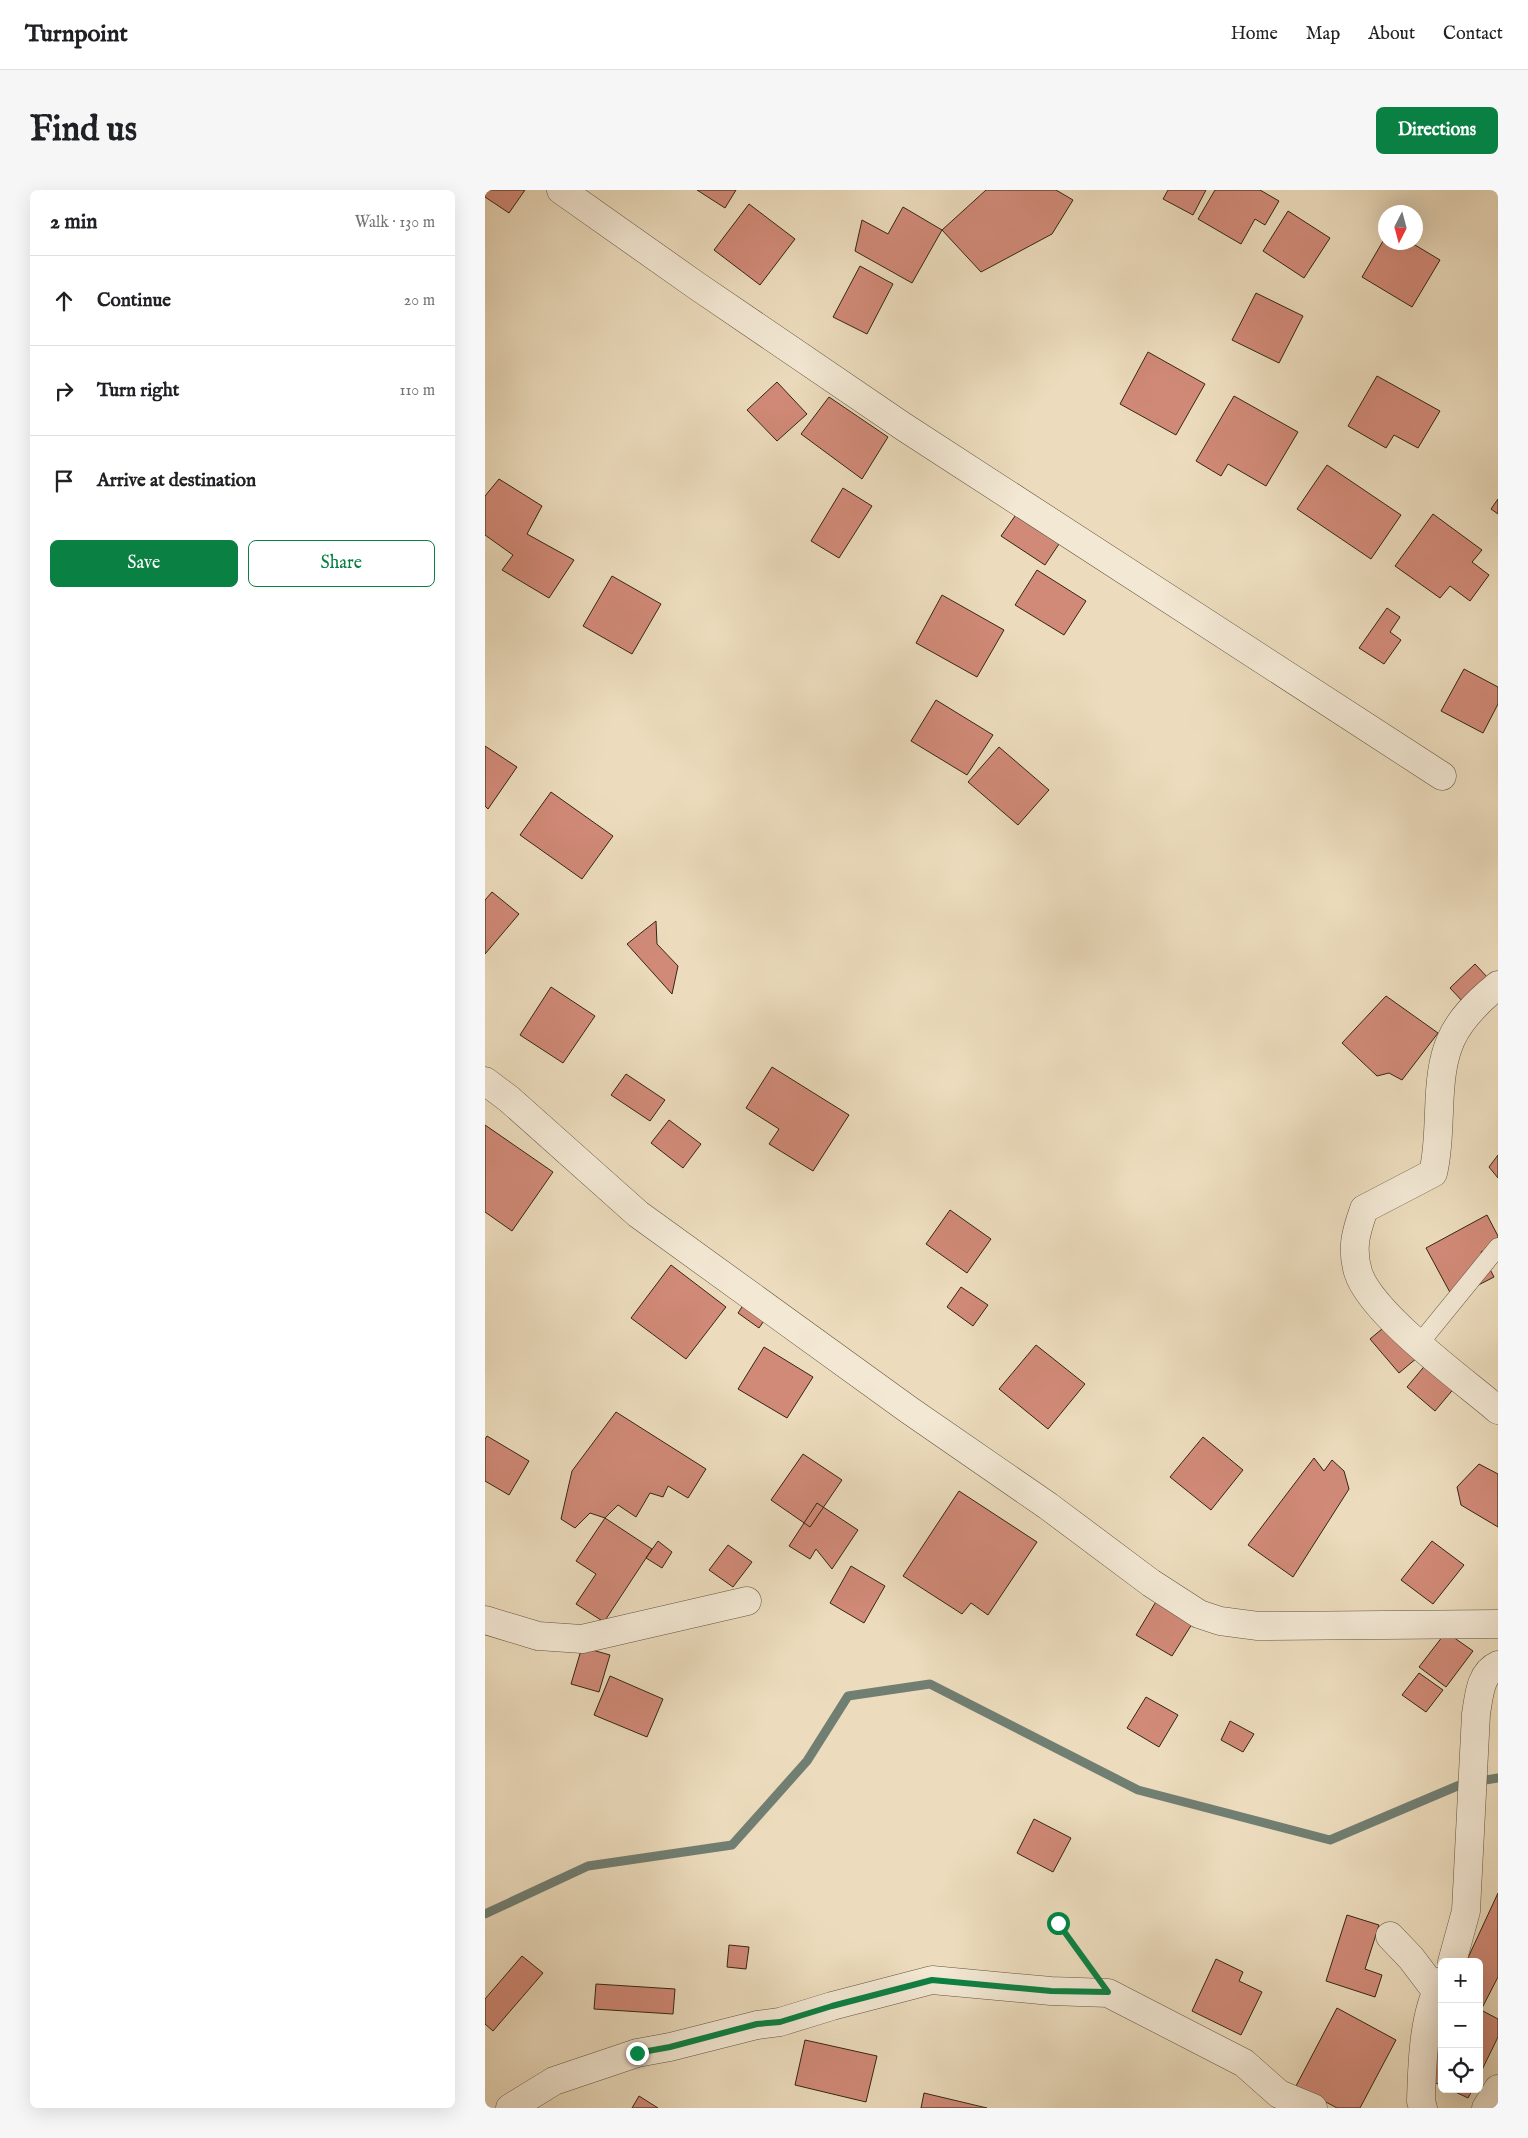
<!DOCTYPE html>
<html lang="en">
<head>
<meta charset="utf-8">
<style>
  :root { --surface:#fff; --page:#f6f6f6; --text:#202124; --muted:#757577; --line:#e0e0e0; --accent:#0b8043 }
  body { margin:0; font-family:"IM FELL English",serif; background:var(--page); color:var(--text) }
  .controls { position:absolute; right:15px; bottom:15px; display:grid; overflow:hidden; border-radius:8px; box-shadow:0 5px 20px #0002 }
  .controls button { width:45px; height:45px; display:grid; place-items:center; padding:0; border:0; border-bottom:1px solid var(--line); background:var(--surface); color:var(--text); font:25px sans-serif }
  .compass { position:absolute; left:893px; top:15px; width:45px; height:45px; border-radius:50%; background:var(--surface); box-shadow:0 5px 20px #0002; rotate:186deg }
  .stop { position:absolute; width:15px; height:15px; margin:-11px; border:4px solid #0b8043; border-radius:50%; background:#fff }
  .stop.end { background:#0b8043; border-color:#fff; box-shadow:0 1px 5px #0008 }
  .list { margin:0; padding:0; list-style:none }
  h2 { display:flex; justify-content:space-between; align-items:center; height:65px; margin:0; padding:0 20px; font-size:21px }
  h2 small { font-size:16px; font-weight:400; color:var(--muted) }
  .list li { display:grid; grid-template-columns:32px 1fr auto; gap:15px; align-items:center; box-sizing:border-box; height:90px; padding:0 20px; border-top:1px solid var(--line) }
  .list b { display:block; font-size:19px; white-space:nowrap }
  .list em { font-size:16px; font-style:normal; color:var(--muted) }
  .actions { display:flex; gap:10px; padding:15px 20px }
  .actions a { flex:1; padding:11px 0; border:1px solid var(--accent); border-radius:8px; text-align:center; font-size:18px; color:var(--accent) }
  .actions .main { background:var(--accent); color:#fff }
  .icon { flex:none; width:28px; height:28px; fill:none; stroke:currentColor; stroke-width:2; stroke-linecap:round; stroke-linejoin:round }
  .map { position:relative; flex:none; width:1013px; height:1918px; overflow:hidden; border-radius:8px }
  header { display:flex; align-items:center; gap:30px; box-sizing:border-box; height:70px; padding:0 25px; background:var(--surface); border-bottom:1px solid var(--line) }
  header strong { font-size:24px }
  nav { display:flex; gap:28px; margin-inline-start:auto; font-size:18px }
  .intro { display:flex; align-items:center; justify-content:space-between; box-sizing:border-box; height:120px; padding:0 30px }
  h1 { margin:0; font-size:35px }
  .button { padding:12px 22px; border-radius:8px; background:var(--accent); color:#fff; font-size:18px; font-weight:700 }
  main { display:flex; gap:30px; padding:0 30px }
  aside { flex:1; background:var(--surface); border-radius:8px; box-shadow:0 5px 20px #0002 }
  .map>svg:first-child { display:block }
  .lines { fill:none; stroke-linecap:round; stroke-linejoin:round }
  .stream { stroke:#717f73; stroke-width:9 }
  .building { fill:#d18a78; stroke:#342613 }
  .lane-casing { stroke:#62543e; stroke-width:19 }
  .street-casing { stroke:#62543e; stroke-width:29 }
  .path { stroke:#342613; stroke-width:3; stroke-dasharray:4 2.5; stroke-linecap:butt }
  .lane { stroke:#f3e8d4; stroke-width:18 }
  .street { stroke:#f3e8d4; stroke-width:28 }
  .route { stroke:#0b8043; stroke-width:6 }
</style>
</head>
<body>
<header>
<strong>Turnpoint</strong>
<nav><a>Home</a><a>Map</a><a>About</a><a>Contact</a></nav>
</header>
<div class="intro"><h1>Find us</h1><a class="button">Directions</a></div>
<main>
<aside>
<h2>2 min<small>Walk · 130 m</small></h2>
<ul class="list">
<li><svg class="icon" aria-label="ahead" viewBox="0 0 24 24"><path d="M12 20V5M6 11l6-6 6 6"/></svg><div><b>Continue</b></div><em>20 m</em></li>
<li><svg class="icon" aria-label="right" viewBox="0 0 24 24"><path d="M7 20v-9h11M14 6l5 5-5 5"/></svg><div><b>Turn right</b></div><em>110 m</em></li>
<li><svg class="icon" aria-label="arrive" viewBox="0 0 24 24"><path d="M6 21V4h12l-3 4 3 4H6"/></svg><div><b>Arrive at destination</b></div></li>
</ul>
<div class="actions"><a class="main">Save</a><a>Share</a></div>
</aside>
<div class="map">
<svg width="1013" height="1918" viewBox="0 0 1013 1918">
  <rect width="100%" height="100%" fill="#ecdcbd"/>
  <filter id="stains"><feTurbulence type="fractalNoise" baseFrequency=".004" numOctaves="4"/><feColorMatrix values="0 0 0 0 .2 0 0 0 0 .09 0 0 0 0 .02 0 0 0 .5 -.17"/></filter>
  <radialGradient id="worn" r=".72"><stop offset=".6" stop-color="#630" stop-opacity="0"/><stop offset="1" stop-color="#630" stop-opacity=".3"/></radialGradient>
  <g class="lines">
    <!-- stream -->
    <path class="stream" d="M0,1724L103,1676L247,1655L322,1571L363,1506L445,1494L653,1600L845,1650L977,1594L1013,1588"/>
  </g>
  <!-- building -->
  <path class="building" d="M0,0H40L24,23L0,7Z
    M212,0H251L240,18Z
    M501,0H571L588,10L567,44L496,82L457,40Z
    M683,0H721L708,25L678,9Z
    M730,0H775L794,11L780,35L770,29L756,54L713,29Z
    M264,14L310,49L275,95L229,60Z
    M418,17L457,40L427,93L370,61L377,30L403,44Z
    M803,21L845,48L819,88L778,61Z
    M901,46V52H925L955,70L927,117L877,87Z
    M375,76L408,94L382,144L348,127Z
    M771,103L818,126L794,173L747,150Z
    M663,162L720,194L691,245L635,214Z
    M892,186L955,221L933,258L909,245L901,258L863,236Z
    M292,192L322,224L292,251L262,220Z
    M749,206L813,242L781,296L743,274L736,286L711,271Z
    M344,207L403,247L377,289L316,244Z
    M842,275L916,325L886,369L812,319Z
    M14,289L57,316L42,344L89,370L64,408L17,380L28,365L0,345V306Z
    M358,298L387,316L354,368L326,351Z
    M1013,309V324L1006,319Z
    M535,319L578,348L560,375L516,346Z
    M948,324L997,360L987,372L1004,385L985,411L965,396L955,408L910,376Z
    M552,380L601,411L579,445L530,415Z
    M127,386L176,414L147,464L98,436Z
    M457,405L519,440L492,487L431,453Z
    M902,418L915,427L905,442L916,450L899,474L874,458Z
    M979,479L1013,497V514L998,543L956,521Z
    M451,510L508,545L482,585L426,551Z
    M0,556L32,577L3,619L0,616Z
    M514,557L564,600L533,635L483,592Z
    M66,602L128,646L97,689L35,645Z
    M7,702L34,724L0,764V710Z
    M171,731L172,754L193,776L187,804L142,754Z
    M990,774L1004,789L979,813L965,798Z
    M66,797L110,826L78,873L35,845Z
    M901,806L953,843L917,890L904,883L892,886L857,853Z
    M287,877L364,925L328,981L284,954L294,939L261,918Z
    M141,884L180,910L165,931L126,905Z
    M184,930L216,954L198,978L166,953Z
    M0,935L68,982L27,1041L0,1022Z
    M1013,965V988L1004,977Z
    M465,1020L506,1049L482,1083L441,1054Z
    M1002,1025L1013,1046V1053L996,1062L1009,1087L968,1108L941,1058Z
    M186,1075L241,1117L201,1169L146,1128Z
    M272,1094L294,1109L274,1138L253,1123Z
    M476,1097L503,1115L488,1136L462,1117Z
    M916,1123L945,1157L914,1183L885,1149Z
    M551,1155L600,1194L563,1239L514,1199Z
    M279,1157L328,1187L302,1228L253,1199Z
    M948,1166L976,1190L950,1221L922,1197Z
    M131,1222L221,1279L203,1308L183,1296L178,1307L165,1303L151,1327L133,1315L120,1328L105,1323L90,1338L76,1329L87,1281Z
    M2,1246L44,1271L24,1305L0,1291V1249Z
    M718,1247L758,1280L726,1320L685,1287Z
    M318,1264L357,1290L325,1337L286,1310Z
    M829,1268L839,1281L847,1270L859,1281L864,1299L808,1387L763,1355Z
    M994,1274L1013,1284V1337L976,1315L972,1297Z
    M474,1301L552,1352L503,1425L486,1413L477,1424L418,1386Z
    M332,1313L373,1340L347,1379L331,1359L325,1369L304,1356Z
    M120,1328L167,1359L119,1432L91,1414L111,1384L91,1371Z
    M173,1351L187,1362L177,1378L161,1368Z
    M947,1351L979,1375L948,1414L916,1390Z
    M243,1355L267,1372L248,1397L224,1380Z
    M366,1376L400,1396L379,1433L345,1413Z
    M675,1405L712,1426L687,1466L651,1445Z
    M961,1442L988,1461L961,1497L934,1477Z
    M97,1457L125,1465L114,1502L86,1494Z
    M934,1483L958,1500L941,1522L917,1505Z
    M125,1486L178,1509L162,1547L109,1525Z
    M661,1507L693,1525L674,1557L642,1538Z
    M745,1531L769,1544L758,1562L736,1550Z
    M549,1629L586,1648L568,1682L532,1663Z
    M1013,1703V1787L996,1820L1013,1829V1847L994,1886V1772H981Z
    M862,1725L894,1735L880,1779L897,1785L890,1807L841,1791Z
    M244,1755L264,1757L261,1779L242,1777Z
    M37,1766L58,1783L8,1841L0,1834V1809Z
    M731,1769L758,1782L754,1791L777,1802L756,1845L707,1821Z
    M111,1794L190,1799L188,1824L109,1819Z
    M852,1818L911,1850L875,1918H852L811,1896Z
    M957,1822V1896L928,1882Z
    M320,1850L392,1866L381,1912L310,1895Z
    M964,1899H988L983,1908Z
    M439,1903L502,1918H436Z
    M154,1906L173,1918H147Z"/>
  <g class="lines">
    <!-- lane casing -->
    <g class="lane-casing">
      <path id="lane" d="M934,1154L1013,1057"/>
    </g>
    <!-- street casing -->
    <g class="street-casing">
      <path id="street" d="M76,0L212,96L419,237L957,586
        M1013,795C964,835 956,859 954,922C953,942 953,963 948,983L879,1019C871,1042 866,1058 873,1082C886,1124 978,1190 1013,1220
        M0,891L24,909L153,1024L424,1220L563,1316L666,1393L714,1424L735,1431L773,1436L1013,1434
        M0,1430L53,1446L97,1449L262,1411
        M905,1746L926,1768L951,1801
        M967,1772L981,1721L991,1524C994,1506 995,1483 1013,1475
        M25,1918L69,1891L152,1863L185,1857L272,1835L295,1832L347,1816L447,1790L566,1801L623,1803L759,1873L794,1904L828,1918
        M938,1918L936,1911C937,1875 938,1822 957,1791
        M1001,1918L1013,1899"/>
    </g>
    <!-- path -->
    <path class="path" d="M573,1733L602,1774"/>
    <!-- lane -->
    <use href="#lane" class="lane"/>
    <!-- street -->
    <use href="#street" class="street"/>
  </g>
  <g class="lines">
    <!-- route -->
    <path class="route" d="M152,1863L185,1857L272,1834L295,1832L347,1816L447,1790L566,1801L623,1802L573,1733"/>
  </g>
  <rect width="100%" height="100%" filter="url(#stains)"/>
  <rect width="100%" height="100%" fill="url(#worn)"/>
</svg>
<div class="controls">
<button>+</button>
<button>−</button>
<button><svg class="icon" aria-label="locate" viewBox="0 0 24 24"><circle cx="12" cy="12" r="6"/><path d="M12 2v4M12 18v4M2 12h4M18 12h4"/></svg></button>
</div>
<svg class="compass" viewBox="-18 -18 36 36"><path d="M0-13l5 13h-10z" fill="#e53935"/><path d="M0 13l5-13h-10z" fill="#757577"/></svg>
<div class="stop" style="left:573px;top:1733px"></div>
<div class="stop end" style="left:152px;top:1863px"></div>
</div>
</main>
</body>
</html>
